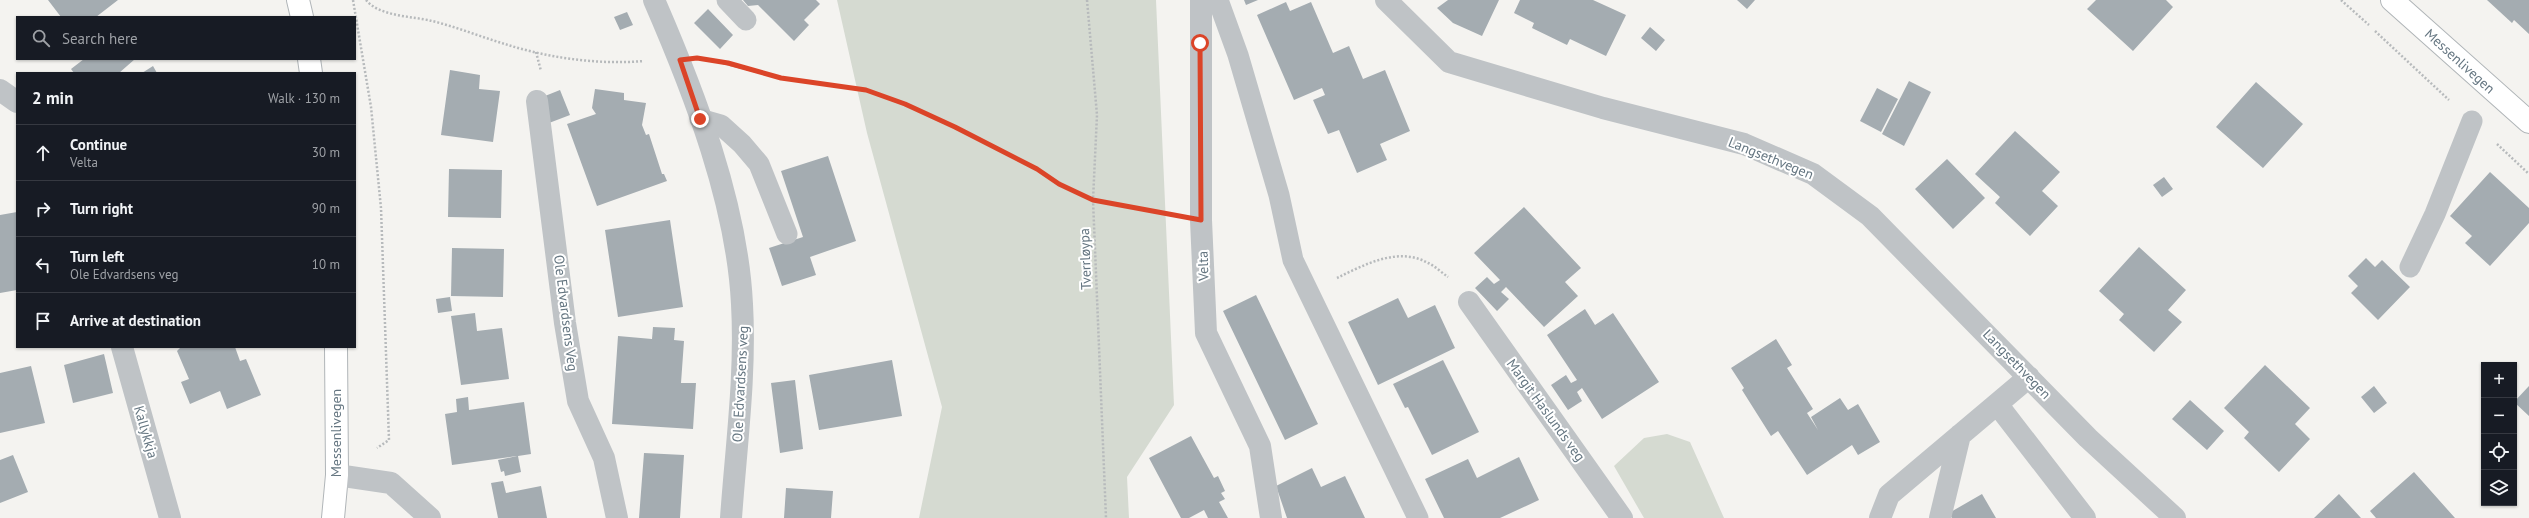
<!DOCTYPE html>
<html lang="en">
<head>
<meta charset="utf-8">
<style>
  :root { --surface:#171b24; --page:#20242c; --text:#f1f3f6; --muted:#9ea1a6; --line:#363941 }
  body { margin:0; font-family:"PT Sans",sans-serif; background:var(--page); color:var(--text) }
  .controls { position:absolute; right:12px; bottom:12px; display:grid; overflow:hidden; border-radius:0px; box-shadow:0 1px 3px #0004 }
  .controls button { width:36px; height:36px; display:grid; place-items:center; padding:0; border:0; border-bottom:1px solid var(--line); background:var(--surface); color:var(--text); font:20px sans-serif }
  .stop { position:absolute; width:12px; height:12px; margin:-9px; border:3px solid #db4428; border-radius:50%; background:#fff }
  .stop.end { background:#db4428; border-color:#fff; box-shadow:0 1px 4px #0008 }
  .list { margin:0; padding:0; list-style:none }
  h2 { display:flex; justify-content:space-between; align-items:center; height:52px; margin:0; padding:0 16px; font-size:17px }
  h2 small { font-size:13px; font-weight:400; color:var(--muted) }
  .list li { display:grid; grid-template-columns:26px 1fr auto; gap:12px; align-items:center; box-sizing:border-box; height:56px; padding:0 16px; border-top:1px solid var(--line) }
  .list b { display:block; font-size:15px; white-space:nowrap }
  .list p { margin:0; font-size:13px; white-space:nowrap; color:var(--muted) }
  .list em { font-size:13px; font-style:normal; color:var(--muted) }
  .icon { flex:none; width:22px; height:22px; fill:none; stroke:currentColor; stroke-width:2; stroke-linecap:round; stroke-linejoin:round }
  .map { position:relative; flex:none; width:2529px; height:518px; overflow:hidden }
  .search { position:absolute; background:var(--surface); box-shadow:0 1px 3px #0004; left:16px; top:16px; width:340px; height:44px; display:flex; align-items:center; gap:10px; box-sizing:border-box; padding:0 14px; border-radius:0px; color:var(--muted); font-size:15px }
  .panel { position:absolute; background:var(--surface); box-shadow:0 1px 3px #0004; left:16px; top:72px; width:340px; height:276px; border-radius:0px }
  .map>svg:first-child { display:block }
  .green { fill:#d5dad1 }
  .building { fill:#a4acb1 }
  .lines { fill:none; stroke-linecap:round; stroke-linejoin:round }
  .primary-casing { stroke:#b0b5b8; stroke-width:24 }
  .path { stroke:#b7babc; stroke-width:2.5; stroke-dasharray:2 2; stroke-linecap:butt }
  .service { stroke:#bfc3c6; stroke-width:21 }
  .minor { stroke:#bfc3c6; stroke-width:22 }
  .primary { stroke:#fff; stroke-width:22 }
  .route { stroke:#db4428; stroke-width:5 }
  .labels { text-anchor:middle; stroke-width:4; stroke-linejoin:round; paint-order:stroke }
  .street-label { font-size:14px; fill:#647580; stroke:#fff }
</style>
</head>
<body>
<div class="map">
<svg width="2529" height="518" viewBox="0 0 2529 518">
  <rect width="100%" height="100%" fill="#f4f3f0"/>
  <!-- green -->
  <path class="green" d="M837,0H1156L1174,405L1127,477L1129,518H919L942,407L867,133Z
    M1667,434L1690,442L1724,518H1644L1614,466L1644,438Z"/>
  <!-- building -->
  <path class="building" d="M48,0H118L96,17H61Z
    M743,0H816L820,4L804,20L809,25L794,41L758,5L748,6Z
    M1244,0H1258L1246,5Z
    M1448,0H1499L1482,36L1453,23L1437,8Z
    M1520,0H1593L1626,15L1606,56L1570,39L1567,45L1532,28L1534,23L1514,13Z
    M1737,0H1755L1747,9Z
    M2096,0H2166L2173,7L2133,51L2087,9Z
    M2487,0H2529V34L2514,20L2512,23Z
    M1286,2L1290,11L1311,2L1333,53L1349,46L1363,79L1385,70L1410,131L1380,144L1387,160L1357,173L1339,130L1328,134L1313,100L1325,95L1322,88L1294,100L1257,15Z
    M708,9L733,35L720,49L694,23Z
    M627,12L633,25L620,30L614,17Z
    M1650,27L1665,40L1656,51L1641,38Z
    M84,59H135L119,73H74L71,69Z
    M153,66L157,73H142Z
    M450,70L480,75L479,89L500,91L493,142L441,135Z
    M1909,81L1931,92L1904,146L1882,134Z
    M2256,82L2303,124L2263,168L2216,127Z
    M1877,88L1898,99L1881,132L1860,121Z
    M595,89L624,93V100L646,103L642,125L646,135L649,134L662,174H664L667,181L597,206L567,124L596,114L592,108Z
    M560,90L570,115L549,123L540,98Z
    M2015,131L2060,172L2042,191L2058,206L2030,236L1995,203L2000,197L1975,174Z
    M828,156L856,241L810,257L816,275L782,286L769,248L803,237L781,171Z
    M1947,159L1985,198L1953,229L1915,189Z
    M449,169L502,170L501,218L448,217Z
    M2490,172L2529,208V223L2490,266L2465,243L2472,236L2450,216Z
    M2164,177L2173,189L2162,197L2153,185Z
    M1524,207L1581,268L1565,282L1578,296L1544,327L1506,287L1501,292L1509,299L1497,311L1475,288L1487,277L1494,284L1500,280L1474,253Z
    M17,212V290L0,293V215Z
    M670,220L683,307L618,317L605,230Z
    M2139,247L2186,290L2168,310L2182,322L2154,352L2119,320L2124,314L2099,291Z
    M452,248L504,249L503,297L451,296Z
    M2366,258L2375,267L2382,260L2410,287L2378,320L2351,293L2358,286L2348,276Z
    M1256,295L1318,424L1285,440L1223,311Z
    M450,297L452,311L438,313L436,299Z
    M1398,298L1408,318L1435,305L1455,348L1378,385L1348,322Z
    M1585,309L1595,325L1613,313L1659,382L1602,419L1582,388L1577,392L1582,401L1568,410L1551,385L1566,375L1571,383L1577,380L1547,335Z
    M475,313L477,331L502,328L509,379L461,385L451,316Z
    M653,327L675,328L674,340L684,341L681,383H696L693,429L612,424L618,336L652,339Z
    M1776,339L1792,365L1787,368L1813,409L1807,413L1818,430L1811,417L1840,398L1848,410L1858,404L1880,442L1858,455L1852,445L1807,475L1778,431L1771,436L1742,390L1744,388L1731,368Z
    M181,347H235L240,361L246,359L261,395L227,409L220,391L190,404L181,382L189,379L177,351Z
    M104,354L113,393L73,403L64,365Z
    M892,360L902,416L819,430L809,375Z
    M1443,360L1479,432L1432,455L1408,407L1405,408L1393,384Z
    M2265,365L2310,408L2295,424L2310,439L2279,472L2244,438L2249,432L2224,408Z
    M31,366L45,423L0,433V373Z
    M795,380L803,449L780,453L771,383Z
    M2374,386L2387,403L2374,413L2361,397Z
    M2529,386V416L2514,402Z
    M468,397L469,410L524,402L531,454L518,456L521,472L505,476L504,471L501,472L498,460L517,456L452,465L445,414L457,412L456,399Z
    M2190,400L2224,431L2207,450L2172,419Z
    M1191,436L1214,478L1218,476L1225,491L1221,493L1225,499L1219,502L1228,518H1208L1204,510L1189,518H1181L1149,458Z
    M644,453L684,455L680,518H639Z
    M13,455L28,492L0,503V460Z
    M1519,457L1539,500L1500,518H1444L1425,479L1468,459L1477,478Z
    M1312,468L1321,487L1345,476L1365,518H1287L1276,486Z
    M2414,472L2455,518H2376L2370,511Z
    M503,481L506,493L541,486L547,518H498L491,483Z
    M786,488L833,491L831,518H784Z
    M1982,494L1996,518H1952L1949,513Z
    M2339,494L2361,518H2314Z"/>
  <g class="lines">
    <!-- primary casing -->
    <g class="primary-casing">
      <path id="primary" d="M298,0L302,17
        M2392,0L2529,122
        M309,59L311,73
        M333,518L337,475L336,347"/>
    </g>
    <!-- path -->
    <path class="path" d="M353,0L371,107L381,208L389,440L377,448
      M366,0C380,17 413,16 432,21C457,27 481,37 505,44C548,58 599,65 644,61
      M1087,0L1097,115L1093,200L1106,518
      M2341,0L2369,25
      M2375,31L2449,100
      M536,52L541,71
      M715,61L781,78L866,90L905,104L955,127L1037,169L1059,184L1093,200L1169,214
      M2497,144L2529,174
      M1337,278C1364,265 1398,246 1428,263C1435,266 1442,273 1448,277"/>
    <!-- service -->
    <path class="service" d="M727,0L746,20
      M1218,0L1238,55L1279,195L1293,260L1418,518
      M700,119L721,125L742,144L759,164L787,234
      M2410,267L2435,214L2472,121"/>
    <!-- minor -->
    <path class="minor" d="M654,0C694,92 737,203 742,304C746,375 736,447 731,518
      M1201,0V220L1206,333L1260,446L1271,518
      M1386,0L1449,62L1603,108L1744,144L1813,174L1870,216L2088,438L2175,518
      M0,90L17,102
      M537,101L565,323L578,401L604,458L617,518
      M1469,302L1622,518
      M122,347L170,518
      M1997,404L2085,518
      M337,475L391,483L430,518
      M1880,518L1889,495L2029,377
      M1940,518L1960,435"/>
    <!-- primary -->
    <use href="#primary" class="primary"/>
  </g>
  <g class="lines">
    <!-- route -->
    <path class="route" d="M700,119L680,60L697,58L728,63L781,78L866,90L905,104L955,127L1037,169L1059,184L1093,200L1201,220L1200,43"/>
  </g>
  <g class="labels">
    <!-- street labels -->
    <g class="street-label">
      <text transform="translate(2460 61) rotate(42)" y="5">Messenlivegen</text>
      <text transform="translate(1771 158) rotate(22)" y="5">Langsethvegen</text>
      <text transform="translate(1085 259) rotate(-92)" y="5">Tverrløypa</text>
      <text transform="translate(1203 266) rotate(-92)" y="5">Velta</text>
      <text transform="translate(566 313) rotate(83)" y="5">Ole Edvardsens Veg</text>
      <text transform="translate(2017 364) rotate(46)" y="5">Langsethvegen</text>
      <text transform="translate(740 384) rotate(-87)" y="5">Ole Edvardsens veg</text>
      <text transform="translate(1546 410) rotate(54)" y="5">Margit Haslunds veg</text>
      <text transform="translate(146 432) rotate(74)" y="5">Kallykkja</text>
      <text transform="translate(336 433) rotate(-90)" y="5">Messenlivegen</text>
    </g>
  </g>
</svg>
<div class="controls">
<button>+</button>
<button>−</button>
<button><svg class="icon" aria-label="locate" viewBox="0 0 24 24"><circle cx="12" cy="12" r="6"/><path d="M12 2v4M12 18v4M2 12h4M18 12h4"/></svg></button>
<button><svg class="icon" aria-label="layers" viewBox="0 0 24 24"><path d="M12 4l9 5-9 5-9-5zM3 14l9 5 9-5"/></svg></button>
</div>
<div class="stop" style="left:1200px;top:43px"></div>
<div class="stop end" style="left:700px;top:119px"></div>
<div class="search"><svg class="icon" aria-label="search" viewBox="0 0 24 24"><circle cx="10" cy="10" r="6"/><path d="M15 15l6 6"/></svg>Search here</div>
<section class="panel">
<h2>2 min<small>Walk · 130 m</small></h2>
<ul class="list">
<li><svg class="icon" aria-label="ahead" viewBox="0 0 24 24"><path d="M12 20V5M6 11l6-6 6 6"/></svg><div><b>Continue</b><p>Velta</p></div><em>30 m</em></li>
<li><svg class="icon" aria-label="right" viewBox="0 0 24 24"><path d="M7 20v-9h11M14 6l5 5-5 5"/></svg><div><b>Turn right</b></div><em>90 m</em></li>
<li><svg class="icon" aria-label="left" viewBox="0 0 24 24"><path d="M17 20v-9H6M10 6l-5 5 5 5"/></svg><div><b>Turn left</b><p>Ole Edvardsens veg</p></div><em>10 m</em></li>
<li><svg class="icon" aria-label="arrive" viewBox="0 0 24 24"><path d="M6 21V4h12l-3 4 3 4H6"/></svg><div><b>Arrive at destination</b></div></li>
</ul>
</section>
</div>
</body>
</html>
